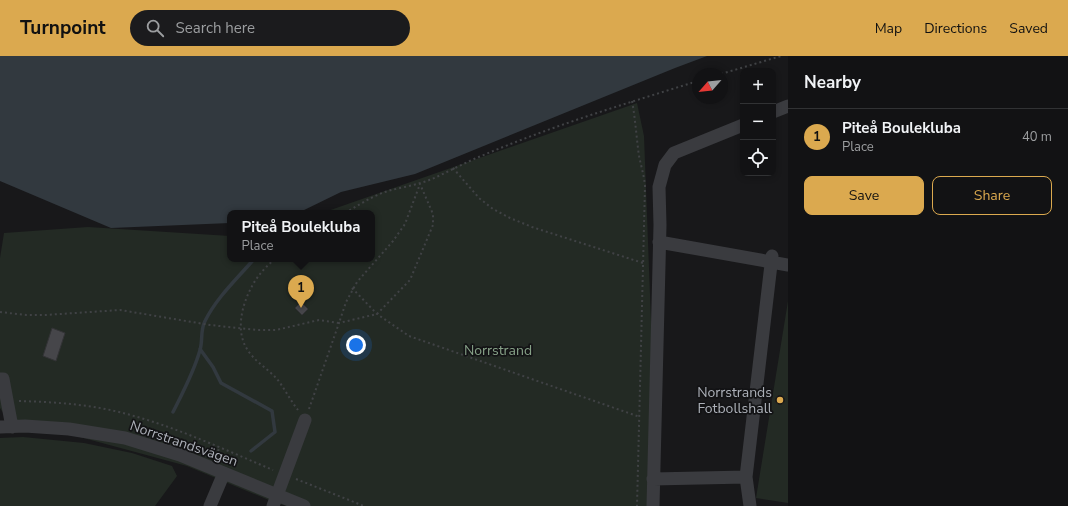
<!DOCTYPE html>
<html lang="en">
<head>
<meta charset="utf-8">
<style>
  :root { --surface:#121214; --page:#1b1b1d; --text:#f1f3f6; --muted:#9c9ea0; --line:#313234; --accent:#dba94f }
  body { margin:0; font-family:"Nunito Sans",sans-serif; background:var(--page); color:var(--text) }
  .controls { position:absolute; right:12px; top:12px; display:grid; overflow:hidden; border-radius:8px; box-shadow:0 2px 6px #0003 }
  .controls button { width:36px; height:36px; display:grid; place-items:center; padding:0; border:0; border-bottom:1px solid var(--line); background:var(--surface); color:var(--text); font:20px sans-serif }
  .compass { position:absolute; left:692px; top:12px; width:36px; height:36px; border-radius:50%; background:var(--surface); box-shadow:0 2px 6px #0003; rotate:242deg }
  .you { position:absolute; left:356px; top:289px; width:14px; height:14px; margin:-10px; border:3px solid #fff; border-radius:50%; background:#1a73e8; box-shadow:0 0 0 6px #1a73e833 }
  .badge { display:grid; place-items:center; width:26px; height:26px; border-radius:50%; background:var(--accent); color:#111; font-size:13px; font-weight:700 }
  .pin { position:absolute; translate:-50% -33px; filter:drop-shadow(0 1px 2px #0008) }
  .pin::after { content:''; position:absolute; top:21px; width:14px; height:12px; background:inherit; clip-path:polygon(0 0,100% 0,50% 100%) }
  .popup { position:absolute; left:227px; top:154px; width:148px; height:52px; box-sizing:border-box; display:grid; place-content:center; border-radius:8px; background:var(--surface); filter:drop-shadow(0 1px 3px #0005); font-size:13px; white-space:nowrap; color:var(--muted) }
  .popup b { font-size:15px; color:var(--text) }
  .popup::after { content:''; position:absolute; left:50%; top:100%; margin-left:-8px; border:8px solid transparent; border-top-color:var(--surface) }
  .list { margin:0; padding:0; list-style:none }
  h2 { display:flex; justify-content:space-between; align-items:center; height:52px; margin:0; padding:0 16px; font-size:17px }
  h2 small { font-size:13px; font-weight:400; color:var(--muted) }
  .list li { display:grid; grid-template-columns:26px 1fr auto; gap:12px; align-items:center; box-sizing:border-box; height:56px; padding:0 16px; border-top:1px solid var(--line) }
  .list b { display:block; font-size:15px; white-space:nowrap }
  .list p { margin:0; font-size:13px; white-space:nowrap; color:var(--muted) }
  .list em { font-size:13px; font-style:normal; color:var(--muted) }
  .actions { display:flex; gap:8px; padding:12px 16px }
  .actions a { flex:1; padding:9px 0; border:1px solid var(--accent); border-radius:8px; text-align:center; font-size:14px; color:var(--accent) }
  .actions .main { background:var(--accent); color:#111 }
  .icon { flex:none; width:22px; height:22px; fill:none; stroke:currentColor; stroke-width:2; stroke-linecap:round; stroke-linejoin:round }
  .map { position:relative; flex:none; width:788px; height:450px; overflow:hidden }
  header { display:flex; align-items:center; gap:24px; box-sizing:border-box; height:56px; padding:0 20px; background:var(--accent); color:#111 }
  header strong { font-size:19px }
  nav { display:flex; gap:22px; margin-inline-start:auto; font-size:14px }
  .search { width:280px; height:36px; background:var(--page); display:flex; align-items:center; gap:10px; box-sizing:border-box; padding:0 14px; border-radius:22px; color:var(--muted); font-size:15px }
  main { display:flex }
  aside { flex:1; background:var(--surface) }
  .map>svg:first-child { display:block }
  .green { fill:#232a24 }
  .water { fill:#32393f }
  .lines { fill:none; stroke-linecap:round; stroke-linejoin:round }
  .stream { stroke:#32393f; stroke-width:3.5 }
  .building { fill:#46464a; stroke:#333336 }
  .path { stroke:#404245; stroke-width:2; stroke-dasharray:2 3; stroke-linecap:butt }
  .minor { stroke:#3a3b3f; stroke-width:13 }
  .poi-dot { fill:#dba94f; stroke:#131315; stroke-width:1.5 }
  .labels { text-anchor:middle; stroke-width:3.5; stroke-linejoin:round; paint-order:stroke }
  .park-label { font-size:14px; fill:#86a187; stroke:#131315 }
  .poi-label { font-size:14px; fill:#acb0b8; stroke:#131315; text-anchor:end }
  .street-label { font-size:14px; fill:#acb0b8; stroke:#131315 }
</style>
</head>
<body>
<header>
<strong>Turnpoint</strong>
<div class="search"><svg class="icon" aria-label="search" viewBox="0 0 24 24"><circle cx="10" cy="10" r="6"/><path d="M15 15l6 6"/></svg>Search here</div>
<nav><a>Map</a><a>Directions</a><a>Saved</a></nav>
</header>
<main>
<div class="map">
<svg width="788" height="450" viewBox="0 0 788 450">
  <rect width="100%" height="100%" fill="#18181a"/>
  <!-- green -->
  <path class="green" d="M637,47L644,80L658,450H287L276,447L187,410L6,361L0,352V202L4,177L88,171L230,180V203H372V157H322Z
    M788,245V447L756,442Z
    M23,381L84,387L132,397L172,410L177,420L155,450H0V382Z"/>
  <!-- water -->
  <path class="water" d="M0,0H707L675,12L415,118L341,136L298,157H230V167L111,172L0,125Z"/>
  <g class="lines">
    <!-- stream -->
    <path class="stream" d="M200,293L213,311L221,327L272,355L275,376L251,395
      M173,356C183,336 194,316 200,294C203,284 200,275 205,265C217,241 237,223 254,203"/>
  </g>
  <!-- building -->
  <path class="building" d="M301,246L308,253L302,259L295,252Z
    M52,272L65,277L56,305L43,300Z"/>
  <g class="lines">
    <!-- path -->
    <path class="path" d="M721,18L781,0
      M632,45C635,61 636,76 638,92C639,105 644,117 645,130L637,450
      M453,112L479,142L493,153L510,162L532,171L643,207
      M345,157C359,149 372,140 388,135C402,131 418,129 432,123C450,115 468,105 486,98C555,69 627,47 698,25
      M275,203C269,208 264,213 260,218C245,237 233,271 247,293C254,305 268,313 277,323C285,333 290,344 298,354
      M352,232L377,258L409,280L640,361
      M0,256L26,259H45L120,254L210,269L257,274H276L319,264L339,267L346,246L357,226L393,185L405,168L420,128
      M19,345C53,346 86,348 119,356C172,369 223,393 273,414
      M309,353L339,267L377,258L410,224L433,169V158L420,128
      M217,400L219,392
      M296,423L364,450"/>
    <!-- minor -->
    <path class="minor" d="M773,56L788,50
      M659,186L788,209
      M0,323H3L12,371
      M0,371L25,370L69,373L125,382L180,399L304,450
      M653,423L746,421
      M210,450L224,417
      M273,450L305,364
      M653,450L660,169L659,131L665,109L674,97L743,69
      M750,450L746,421L772,200"/>
  </g>
  <!-- markers -->
  <circle class="poi-dot" cx="780" cy="344" r="4"/>
  <g class="labels">
    <!-- park labels -->
    <g class="park-label">
      <text x="498" y="299">Norrstrand</text>
    </g>
    <!-- poi labels -->
    <g class="poi-label">
      <text x="772" y="341">Norrstrands<tspan x="772" dy="16">Fotbollshall</tspan></text>
    </g>
    <!-- street labels -->
    <g class="street-label">
      <text transform="translate(184 387) rotate(19)" y="5">Norrstrandsvägen</text>
    </g>
  </g>
</svg>
<div class="controls">
<button>+</button>
<button>−</button>
<button><svg class="icon" aria-label="locate" viewBox="0 0 24 24"><circle cx="12" cy="12" r="6"/><path d="M12 2v4M12 18v4M2 12h4M18 12h4"/></svg></button>
</div>
<svg class="compass" viewBox="-18 -18 36 36"><path d="M0-13l5 13h-10z" fill="#e53935"/><path d="M0 13l5-13h-10z" fill="#9c9ea0"/></svg>
<div class="you"></div>
<div class="pin badge" style="left:301px;top:252px">1</div>
<div class="popup"><b>Piteå Boulekluba</b>Place</div>
</div>
<aside>
<h2>Nearby<small></small></h2>
<ul class="list">
<li><span class="badge">1</span><div><b>Piteå Boulekluba</b><p>Place</p></div><em>40 m</em></li>
</ul>
<div class="actions"><a class="main">Save</a><a>Share</a></div>
</aside>
</main>
</body>
</html>
